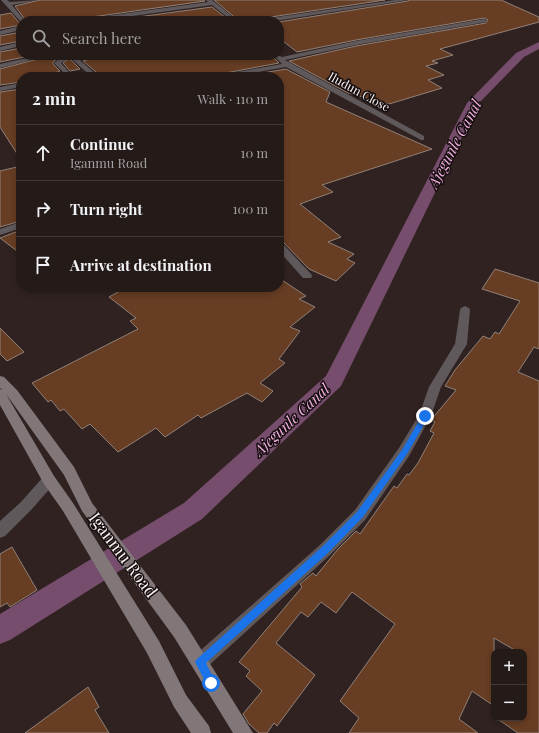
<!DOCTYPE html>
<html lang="en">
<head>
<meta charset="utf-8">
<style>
  :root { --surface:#241a18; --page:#302725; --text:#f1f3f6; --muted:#a3a1a2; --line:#413837 }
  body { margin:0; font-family:"Playfair Display",serif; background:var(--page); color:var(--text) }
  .controls { position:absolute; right:12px; bottom:12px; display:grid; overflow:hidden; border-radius:8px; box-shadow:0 2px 6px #0003 }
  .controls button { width:36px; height:36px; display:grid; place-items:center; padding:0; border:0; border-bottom:1px solid var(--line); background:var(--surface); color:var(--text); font:20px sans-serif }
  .stop { position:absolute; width:12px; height:12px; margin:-9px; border:3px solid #1a73e8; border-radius:50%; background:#fff }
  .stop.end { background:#1a73e8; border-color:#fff; box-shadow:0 1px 4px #0008 }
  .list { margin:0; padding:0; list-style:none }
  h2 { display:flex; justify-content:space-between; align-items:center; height:52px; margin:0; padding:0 16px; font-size:17px }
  h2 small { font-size:13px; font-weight:400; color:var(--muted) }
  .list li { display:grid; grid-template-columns:26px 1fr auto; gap:12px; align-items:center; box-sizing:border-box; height:56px; padding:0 16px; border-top:1px solid var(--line) }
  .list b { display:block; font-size:15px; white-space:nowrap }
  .list p { margin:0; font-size:13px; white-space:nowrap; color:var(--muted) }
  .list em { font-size:13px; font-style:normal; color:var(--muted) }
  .icon { flex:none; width:22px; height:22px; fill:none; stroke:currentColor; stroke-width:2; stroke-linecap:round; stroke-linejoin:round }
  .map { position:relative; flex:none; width:539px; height:733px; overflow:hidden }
  .search { position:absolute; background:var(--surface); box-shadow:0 2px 6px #0003; left:16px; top:16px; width:268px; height:44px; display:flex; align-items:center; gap:10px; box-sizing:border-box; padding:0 14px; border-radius:16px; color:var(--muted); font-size:15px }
  .panel { position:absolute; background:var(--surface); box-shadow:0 2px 6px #0003; left:16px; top:72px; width:268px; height:220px; border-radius:16px }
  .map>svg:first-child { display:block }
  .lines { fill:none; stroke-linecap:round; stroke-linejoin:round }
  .canal { fill:#764d6c; fill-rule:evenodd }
  .building { fill:#673d23; stroke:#908179 }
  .minor { fill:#60595b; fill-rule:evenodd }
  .secondary { fill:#817678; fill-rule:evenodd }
  .route { fill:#1a73e8 }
  .labels { text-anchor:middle; stroke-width:3; stroke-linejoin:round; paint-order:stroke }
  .far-street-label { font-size:12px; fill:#faf0ef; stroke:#140d0d }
  .water-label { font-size:15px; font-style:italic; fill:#f1aee0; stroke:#140d0d }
  .near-street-label { font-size:17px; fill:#faf0ef; stroke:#140d0d }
</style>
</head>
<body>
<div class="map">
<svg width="539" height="733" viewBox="0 0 539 733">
  <rect width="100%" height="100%" fill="#302220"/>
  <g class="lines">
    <!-- canal -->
    <path class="canal" d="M539,42V49L524,57L478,104L341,386L202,519L10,640L0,644V614L184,503L326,376L467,103L516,53Z"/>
  </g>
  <!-- building -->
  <path class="building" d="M40,0H204L205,1L85,18L81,21H26L15,6Z
    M214,0H385L264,18L260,21H239Z
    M409,0H501L539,17V22L440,49L453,55L432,61L438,63L426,66L444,75L428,80L442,88L389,104L348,93L289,61L356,46L486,23L488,20L484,18L356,40L297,52L279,38V22L408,1Z
    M212,7L230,21H108Z
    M11,13L21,25L0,29V15Z
    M21,32V41L0,45V36Z
    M21,48V55H34L0,62V52Z
    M53,55H56L57,59L53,62V64L60,71L44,77H21V82L0,85V69Z
    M65,55H66L80,69L70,71L63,63L67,60Z
    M104,55H275L274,58L279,63L220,74L216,77H102L83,61Z
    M286,69L330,92L326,102L432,149L322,185L333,192L300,204L341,237L328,242L354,254L347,259L355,263L336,281L309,269L283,242L279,241V77H239Z
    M21,89V160L0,127V92Z
    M21,166V221L0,227V171Z
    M21,230V254L0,238Z
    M495,269L539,283V349L534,347L518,372L539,381V733H518L496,718H524V652H518L494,638V706L472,691L459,719L478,733H349L359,718L340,701L395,624L352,592L336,613L321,602L308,617L301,612L276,643L315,675L277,726L274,723L267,733H259L249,724L243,714L262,691L246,676L250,671L239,662L302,587L300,584L313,573L316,576L338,549L356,531L360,534L394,486L397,488L407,474L409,475L418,463L434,433L430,431L435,422L431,420L456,390L445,386L455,370L483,336L490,339L495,332L499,334L520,301L482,289Z
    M279,278L306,296L299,299L315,307L290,327L300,331L279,359L285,363L260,383L273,391L262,402L247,393L201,418L198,415L165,437L156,428L118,452L90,424L82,429L64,409L60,411L51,400L48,402L32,383L138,329L130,321L136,318L109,297L127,287H279Z
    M0,328L24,352L7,361L0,354Z
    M12,547L37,590L10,607L7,603L0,607V554Z
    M88,687L99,707L95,710L109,733H25Z"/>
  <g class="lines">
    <!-- minor -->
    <path class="minor" d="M1,0H7L10,2L39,0L12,5L25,21H21V22Z
      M206,0H212L238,21H232L212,5L97,21H82L85,19L208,2Z
      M395,0H408L275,21H261L264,19Z
      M484,19L487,21L486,22L356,45L285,60L424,136V140H421L286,67L231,77H217L220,75L282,64L275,57L278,55L282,57L356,41Z
      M21,26V30L0,35V31Z
      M21,42V46L0,51V47Z
      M41,55H52L0,68V64Z
      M57,55H63L66,60L61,63L69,72L67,75L51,77L63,72L54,63L59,59Z
      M67,55H74L76,57L103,55L80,60L99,77H92Z
      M21,83V87L0,91V87Z
      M21,222V228L0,235V229Z
      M279,242L282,243L311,274L312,276L311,278H303L279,251Z
      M465,306L469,308L470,310L467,344L441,387L431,416L409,456L365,520L330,555L206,668L200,671L194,668L191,662L194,656L320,545L355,510L399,448L419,415L429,387L455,344L460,310L461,308Z
      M49,474L54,476L56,480L54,484L31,510L5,536L0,538V521L21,502L44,476Z"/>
    <!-- secondary -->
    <path class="secondary" d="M0,376L4,377L17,390L74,467L92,503L186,625L253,733H233L174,637L82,511L64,475L6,394L54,476L73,503L159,641L186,695L209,726L211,733H191L174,707L147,653L63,511L44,484L0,405V389L3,390L0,388Z"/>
  </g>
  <!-- route -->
  <path class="route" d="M423,414H425L429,416L407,454L363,517L328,553L206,663L216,683L215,687L211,688L208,687L195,662L197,659L322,547L357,512L402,450Z"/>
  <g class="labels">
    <!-- far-street labels -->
    <g class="far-street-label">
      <text transform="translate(359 92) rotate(29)" y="4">Iludun Close</text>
    </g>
    <!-- water labels -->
    <g class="water-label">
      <text transform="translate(455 144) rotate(-62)" y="5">Ajegunle Canal</text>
      <text transform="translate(292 420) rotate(-43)" y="5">Ajegunle Canal</text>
    </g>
    <!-- near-street labels -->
    <g class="near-street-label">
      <text transform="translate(123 555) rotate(53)" y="6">Iganmu Road</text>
    </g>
  </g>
</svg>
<div class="controls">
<button>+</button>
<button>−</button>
</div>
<div class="stop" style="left:211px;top:683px"></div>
<div class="stop end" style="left:425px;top:416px"></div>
<div class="search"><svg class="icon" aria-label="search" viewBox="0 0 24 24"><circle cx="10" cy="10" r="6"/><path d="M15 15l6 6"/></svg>Search here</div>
<section class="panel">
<h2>2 min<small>Walk · 110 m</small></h2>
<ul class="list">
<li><svg class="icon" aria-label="ahead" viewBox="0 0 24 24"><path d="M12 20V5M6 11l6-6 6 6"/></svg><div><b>Continue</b><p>Iganmu Road</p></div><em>10 m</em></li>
<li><svg class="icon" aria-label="right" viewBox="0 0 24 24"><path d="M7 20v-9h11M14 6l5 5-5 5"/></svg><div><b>Turn right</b></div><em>100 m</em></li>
<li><svg class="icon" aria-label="arrive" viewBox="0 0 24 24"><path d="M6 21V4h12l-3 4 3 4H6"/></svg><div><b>Arrive at destination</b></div></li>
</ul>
</section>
</div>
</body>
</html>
